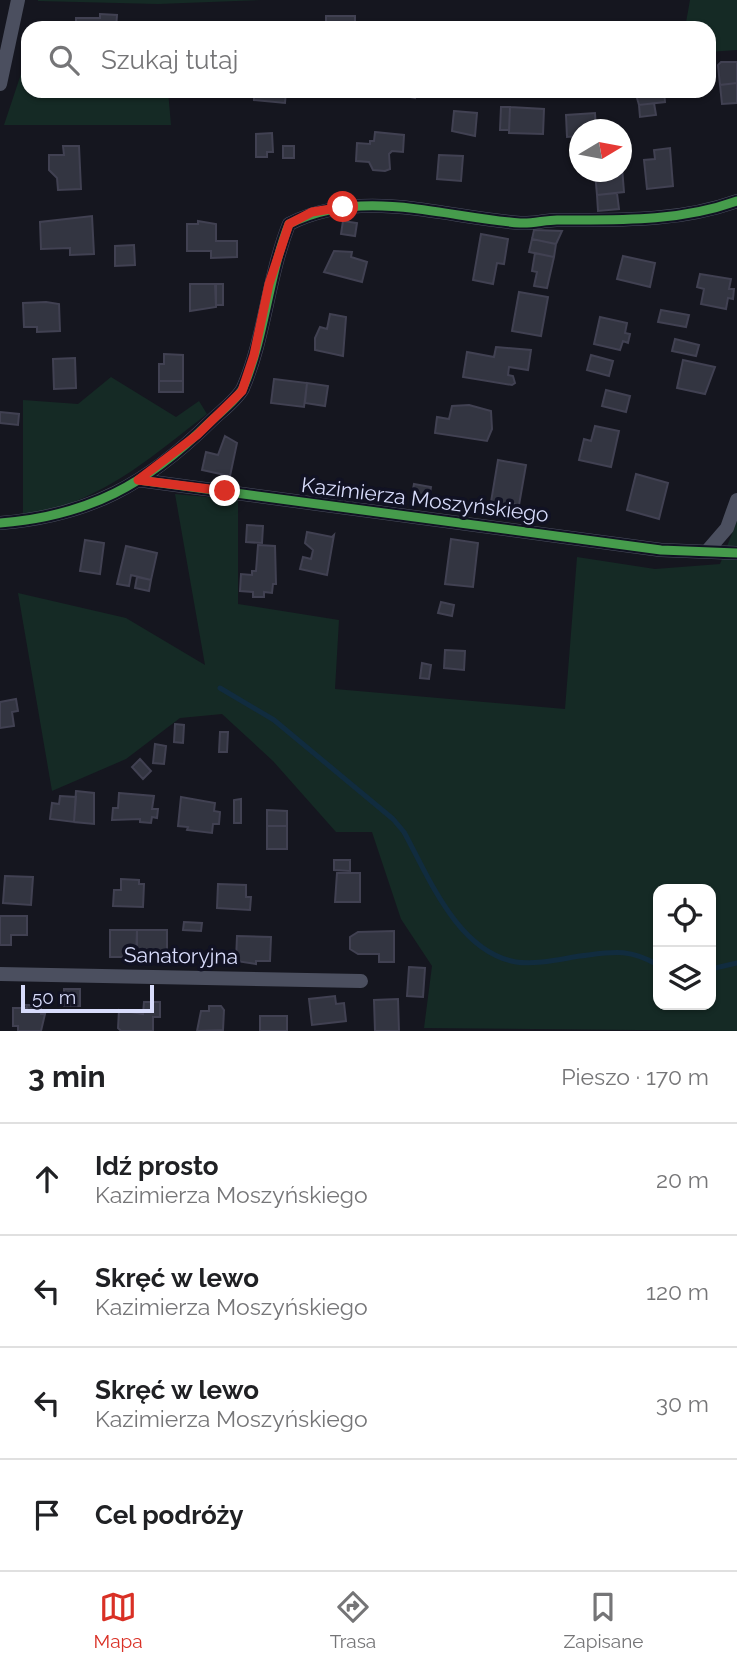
<!DOCTYPE html>
<html lang="pl">
<head>
<meta charset="utf-8">
<style>
  :root { --surface:#fff; --page:#f6f6f6; --text:#202124; --muted:#757577; --line:#e0e0e0; --accent:#d93025 }
  body { margin:0; font-family:Raleway,sans-serif; background:var(--page); color:var(--text) }
  .controls { position:absolute; right:21px; bottom:21px; display:grid; overflow:hidden; border-radius:14px; box-shadow:0 2px 5px #0004 }
  .controls button { width:63px; height:63px; display:grid; place-items:center; padding:0; border:0; border-bottom:2px solid var(--line); background:var(--surface); color:var(--text); font:35px sans-serif }
  .compass { position:absolute; left:569px; top:119px; width:63px; height:63px; border-radius:50%; background:var(--surface); box-shadow:0 2px 5px #0004; rotate:80deg }
  .scale { position:absolute; left:21px; bottom:18px; width:133px; box-sizing:border-box; padding-left:7px; border:4px solid #d8dcfb; border-top:0; font-size:19px; line-height:24px; white-space:nowrap; color:#d8dcfb; -webkit-text-stroke:5px #111223; paint-order:stroke }
  .stop { position:absolute; width:21px; height:21px; margin:-16px; border:5px solid #d93025; border-radius:50%; background:#fff }
  .stop.end { background:#d93025; border-color:#fff; box-shadow:0 2px 7px #0008 }
  .list { margin:0; padding:0; list-style:none }
  h2 { display:flex; justify-content:space-between; align-items:center; height:91px; margin:0; padding:0 28px; font-size:30px }
  h2 small { font-size:23px; font-weight:400; color:var(--muted) }
  .list li { display:grid; grid-template-columns:46px 1fr auto; gap:21px; align-items:center; box-sizing:border-box; height:112px; padding:0 28px; border-top:2px solid var(--line) }
  .list b { display:block; font-size:26px; white-space:nowrap }
  .list p { margin:0; font-size:23px; white-space:nowrap; color:var(--muted) }
  .list em { font-size:23px; font-style:normal; color:var(--muted) }
  .icon { flex:none; width:38px; height:38px; fill:none; stroke:currentColor; stroke-width:2; stroke-linecap:round; stroke-linejoin:round }
  .map { position:relative; flex:none; width:737px; height:1031px; overflow:hidden }
  .search { position:absolute; background:var(--surface); box-shadow:0 2px 5px #0004; left:21px; right:21px; top:21px; height:77px; display:flex; align-items:center; gap:18px; box-sizing:border-box; padding:0 24px; border-radius:21px; color:var(--muted); font-size:26px }
  .sheet { height:539px; background:var(--surface) }
  nav { display:flex; justify-content:space-around; align-items:center; box-sizing:border-box; height:98px; border-top:2px solid var(--line); background:var(--surface); font-size:19px; color:var(--muted) }
  nav a { display:grid; justify-items:center; gap:4px }
  nav .on { color:var(--accent) }
  .map>svg:first-child { display:block }
  .green { fill:#152a25; fill-rule:evenodd }
  .lines { fill:none; stroke-linecap:round; stroke-linejoin:round }
  .stream { stroke:#112c3f; stroke-width:5 }
  .building { fill:#333541; stroke:#414152; stroke-width:2 }
  .minor { stroke:#4b4f5f; stroke-width:14 }
  .cycleway-casing { stroke:#111223; stroke-width:13 }
  .cycleway { stroke:#469c4c; stroke-width:9 }
  .route { stroke:#d93025; stroke-width:9 }
  .labels { text-anchor:middle; stroke-width:7; stroke-linejoin:round; paint-order:stroke }
  .street-label { font-size:21px; fill:#d8dcfb; stroke:#111223 }
</style>
</head>
<body>
<div class="map">
<svg width="737" height="1031" viewBox="0 0 737 1031">
  <rect width="100%" height="100%" fill="#15161f"/>
  <!-- green -->
  <path class="green" d="M262,0L158,4L38,1V0Z
    M690,0H737V50L709,52V28H685Z
    M21,74H28V91H168L171,125H4Z
    M111,377L176,417L199,401L207,414C146,461 102,502 23,516V400L78,404Z
    M175,494L238,500V604L339,620L335,689L565,709L577,557L655,569L720,564L737,521V1031L424,1028L432,966L401,919L372,832H336L273,761L222,714L180,718L126,759L52,791L18,593L126,618L205,665ZM658,889H711V1005H658Z"/>
  <g class="lines">
    <!-- stream -->
    <path class="stream" d="M220,688L274,720L393,819L404,832C429,878 458,952 516,962C536,965 561,959 580,956C613,952 628,948 658,965
      M711,969L737,963"/>
  </g>
  <!-- building -->
  <path class="building" d="M100,14L117,15L116,28H76V18H100Z
    M326,16H355V28H326Z
    M721,62H737V83L720,85L718,65Z
    M737,83V103L722,104L720,85Z
    M254,91H286L285,103L254,100Z
    M371,91H416L415,98L396,94H371Z
    M635,91H664L665,102L639,105Z
    M654,103L656,115L640,117L639,105Z
    M501,107H510L509,130H500Z
    M510,107L544,109L543,134L509,133Z
    M454,111L477,113L475,136L452,131Z
    M595,113L596,130H580V136L567,137L566,115Z
    M375,132L404,135L403,152L392,151L389,154L390,169L385,171L373,170L369,162L356,161L357,143L370,144V141H374Z
    M272,133L273,152H267V157H256V134Z
    M63,146H79L81,189L58,190L57,178L49,170V155H64Z
    M283,146H294V158H283Z
    M670,148L673,186L647,189L644,160L655,159L654,150Z
    M439,155L463,156L461,181L437,179Z
    M622,167L624,192L597,195L595,172H622Z
    M617,193L619,209L598,211L597,195Z
    M92,216L94,254L70,255V248L41,249L40,222Z
    M198,221L216,224V241H237V257L211,258V251H187V224H198Z
    M343,221L357,223L355,236L341,234Z
    M534,230L562,231L556,244L532,239Z
    M481,234L508,239L504,264L497,263L493,284L473,280Z
    M532,239L556,244L554,257L529,252Z
    M134,245L135,265L115,266V246Z
    M334,251L352,252L351,257L367,262L362,282L324,272Z
    M535,253L554,257L547,288L534,286L537,272L532,271Z
    M623,256L655,263L650,287L617,279Z
    M700,274L731,279L729,289H734L733,299L728,298L726,309L701,304L704,289L697,287Z
    M190,284H215L216,307L190,311Z
    M216,284H223V305H216Z
    M519,292L548,297L541,336L512,331Z
    M46,302L59,304L60,331L37,332V327H24L23,303Z
    M661,310L689,315L686,327L658,322Z
    M330,314L346,317L343,356L315,350V338L320,327L327,329Z
    M600,317L627,323L625,333L630,334L628,343L623,341L620,350L594,344Z
    M675,339L699,345L696,356L672,351Z
    M496,347L531,350L528,370L509,367L508,375L513,376L515,383L512,385L463,377L467,352L494,357Z
    M164,354L183,355V381H159V364H164Z
    M591,355L613,361L609,376L587,370Z
    M75,358L76,388L54,389L53,359Z
    M683,360L715,367L705,394L677,388Z
    M274,379L307,383L304,407L271,403Z
    M159,381H183V392H159Z
    M307,383L328,386L325,406L305,403Z
    M606,390L630,396L626,412L602,406Z
    M469,405L491,411L492,429L487,441L435,433L437,417L449,419L452,406Z
    M0,412L19,414L18,425L0,423Z
    M595,426L619,431L611,467L579,460L584,439L591,441Z
    M225,436L237,443L230,476L202,470L206,452L218,455Z
    M498,460L526,465L519,505L513,504L512,512L490,508Z
    M636,474L668,483L659,519L627,510Z
    M414,484L431,487L428,503L411,500Z
    M247,525L263,526L262,543L246,542Z
    M307,532L332,537L334,535L327,575L300,569L303,557L311,559L313,550L305,543Z
    M451,539L478,543L473,587L445,584Z
    M85,540L104,543L100,574L80,571Z
    M258,545L275,546L276,584H273L272,593L264,592V597H253V592L240,591L241,574L252,575V571H256Z
    M126,546L157,553L151,580L131,575L129,586L117,584Z
    M137,577L151,580L149,591L135,588Z
    M441,602L454,605L452,616L438,613Z
    M445,650L465,651L464,670L444,668Z
    M422,663L431,665L429,679L420,678Z
    M16,699L18,711L12,712L14,726L0,728V702Z
    M175,724L184,725L183,743L174,742Z
    M220,732H228L227,752H219Z
    M155,744L166,746L164,764L153,763Z
    M140,759L151,771L143,779L132,767Z
    M76,791L94,793V824L74,822Z
    M119,793L154,796L152,809H158L157,818L152,817L151,823L140,822V819L112,820L113,808H118Z
    M60,796L76,797L74,822L50,819L52,803L59,804Z
    M181,797L215,803L214,811L220,812L219,824H213L212,833L187,830L188,827L178,826Z
    M241,799V823H234V800Z
    M267,810L287,811V826H267Z
    M267,826H287V849H267Z
    M334,860H350V871L334,870Z
    M337,873H360V902H335Z
    M5,876L33,877L31,905L3,903Z
    M121,879L139,880V884H144L143,907L113,906L114,890H121Z
    M218,884L246,885V897H251L250,910L217,908Z
    M0,916H27V935H11V945H0Z
    M184,922L202,923L201,931L183,930Z
    M110,930H137L136,957H110Z
    M137,930H167V954L145,953V958H137Z
    M394,931V962H379V954H358L350,949V937L358,932Z
    M237,936L271,937L270,961H256V964L236,961Z
    M409,967L425,968L423,997L407,996Z
    M64,989H80V1006H64Z
    M335,996L336,1004L344,1003L346,1021L312,1025L309,999Z
    M398,999L399,1031H375L374,1000Z
    M144,1002H160V1017H153V1031H121L118,1028L119,1010L143,1014Z
    M26,1005H41V1014H45L41,1031H18V1026H13V1008H27Z
    M209,1006H221L224,1010L223,1030L197,1031L201,1011H209Z
    M260,1016H287V1031H260Z"/>
  <g class="lines">
    <!-- minor -->
    <path class="minor" d="M0,84L18,0
      M138,480L661,550L737,553
      M0,523C89,516 147,484 210,422C220,412 237,400 243,388C265,337 268,277 289,224C363,187 442,217 520,223C532,224 545,220 557,220C618,220 679,222 737,201
      M708,550L727,528L737,500
      M0,974L361,981"/>
    <!-- cycleway casing -->
    <g class="cycleway-casing">
      <path id="cycleway" d="M138,480L661,550L737,553
        M0,523C89,516 147,484 210,422C220,412 237,400 243,388C265,337 268,277 289,224C363,187 442,217 520,223C532,224 545,220 557,220C618,220 679,222 737,201"/>
    </g>
    <!-- cycleway -->
    <use href="#cycleway" class="cycleway"/>
  </g>
  <g class="lines">
    <!-- route -->
    <path class="route" d="M225,491L138,480L197,435L242,391L254,355L269,284L289,224L312,212L343,207"/>
  </g>
  <g class="labels">
    <!-- street labels -->
    <g class="street-label">
      <text transform="translate(425 500) rotate(7)" y="7">Kazimierza Moszyńskiego</text>
      <text transform="translate(181 956) rotate(1)" y="7">Sanatoryjna</text>
    </g>
  </g>
</svg>
<div class="controls">
<button><svg class="icon" aria-label="locate" viewBox="0 0 24 24"><circle cx="12" cy="12" r="6"/><path d="M12 2v4M12 18v4M2 12h4M18 12h4"/></svg></button>
<button><svg class="icon" aria-label="layers" viewBox="0 0 24 24"><path d="M12 4l9 5-9 5-9-5zM3 14l9 5 9-5"/></svg></button>
</div>
<svg class="compass" viewBox="-18 -18 36 36"><path d="M0-13l5 13h-10z" fill="#e53935"/><path d="M0 13l5-13h-10z" fill="#757577"/></svg>
<div class="scale">50 m</div>
<div class="stop" style="left:343px;top:207px"></div>
<div class="stop end" style="left:225px;top:491px"></div>
<div class="search"><svg class="icon" aria-label="search" viewBox="0 0 24 24"><circle cx="10" cy="10" r="6"/><path d="M15 15l6 6"/></svg>Szukaj tutaj</div>
</div>
<section class="sheet">
<h2>3 min<small>Pieszo · 170 m</small></h2>
<ul class="list">
<li><svg class="icon" aria-label="ahead" viewBox="0 0 24 24"><path d="M12 20V5M6 11l6-6 6 6"/></svg><div><b>Idź prosto</b><p>Kazimierza Moszyńskiego</p></div><em>20 m</em></li>
<li><svg class="icon" aria-label="left" viewBox="0 0 24 24"><path d="M17 20v-9H6M10 6l-5 5 5 5"/></svg><div><b>Skręć w lewo</b><p>Kazimierza Moszyńskiego</p></div><em>120 m</em></li>
<li><svg class="icon" aria-label="left" viewBox="0 0 24 24"><path d="M17 20v-9H6M10 6l-5 5 5 5"/></svg><div><b>Skręć w lewo</b><p>Kazimierza Moszyńskiego</p></div><em>30 m</em></li>
<li><svg class="icon" aria-label="arrive" viewBox="0 0 24 24"><path d="M6 21V4h12l-3 4 3 4H6"/></svg><div><b>Cel podróży</b></div></li>
</ul>
</section>
<nav>
<a class="on"><svg class="icon" aria-label="map" viewBox="0 0 24 24"><path d="M3 6l6-2 6 2 6-2v14l-6 2-6-2-6 2zM9 4v14M15 6v14"/></svg>Mapa</a>
<a><svg class="icon" aria-label="directions" viewBox="0 0 24 24"><path d="M12 3l9 9-9 9-9-9zM9 14v-3h6M13 9l2 2-2 2"/></svg>Trasa</a>
<a><svg class="icon" aria-label="saved" viewBox="0 0 24 24"><path d="M7 4h10v16l-5-4-5 4z"/></svg>Zapisane</a>
</nav>
</body>
</html>
